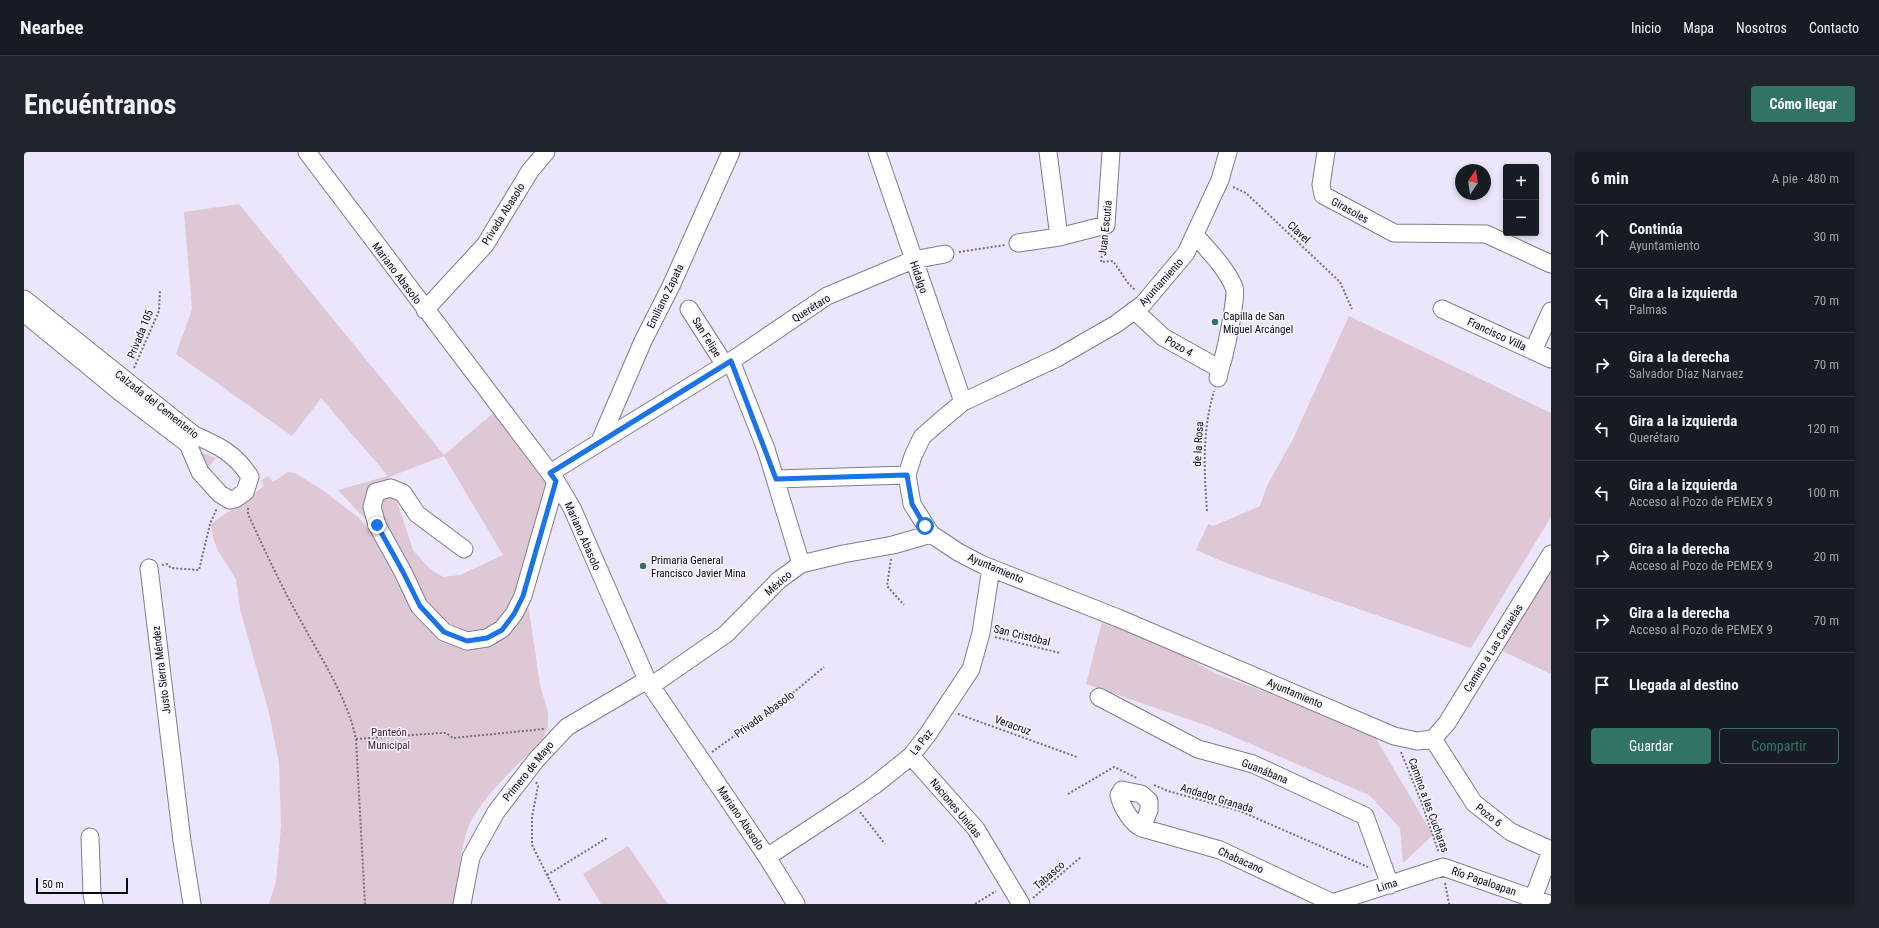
<!DOCTYPE html>
<html lang="es">
<head>
<meta charset="utf-8">
<style>
  :root { --surface:#171b24; --page:#20242c; --text:#f1f3f6; --muted:#9ea1a6; --line:#363941; --accent:#317466 }
  body { margin:0; font-family:"Roboto Condensed",sans-serif; background:var(--page); color:var(--text) }
  .controls { position:absolute; right:12px; top:12px; display:grid; overflow:hidden; border-radius:4px; box-shadow:0 2px 6px #0003 }
  .controls button { width:36px; height:36px; display:grid; place-items:center; padding:0; border:0; border-bottom:1px solid var(--line); background:var(--surface); color:var(--text); font:20px sans-serif }
  .compass { position:absolute; left:1431px; top:12px; width:36px; height:36px; border-radius:50%; background:var(--surface); box-shadow:0 2px 6px #0003; rotate:13deg }
  .scale { position:absolute; left:12px; bottom:10px; width:92px; box-sizing:border-box; padding-left:4px; border:2px solid #0c0a11; border-top:0; font-size:11px; line-height:14px; white-space:nowrap; color:#0c0a11; -webkit-text-stroke:3px #f7f5fe; paint-order:stroke }
  .stop { position:absolute; width:12px; height:12px; margin:-9px; border:3px solid #1a73e8; border-radius:50%; background:#fff }
  .stop.end { background:#1a73e8; border-color:#fff; box-shadow:0 1px 4px #0008 }
  .list { margin:0; padding:0; list-style:none }
  h2 { display:flex; justify-content:space-between; align-items:center; height:52px; margin:0; padding:0 16px; font-size:17px }
  h2 small { font-size:13px; font-weight:400; color:var(--muted) }
  .list li { display:grid; grid-template-columns:26px 1fr auto; gap:12px; align-items:center; box-sizing:border-box; height:64px; padding:0 16px; border-top:1px solid var(--line) }
  .list b { display:block; font-size:15px; white-space:nowrap }
  .list p { margin:0; font-size:13px; white-space:nowrap; color:var(--muted) }
  .list em { font-size:13px; font-style:normal; color:var(--muted) }
  .actions { display:flex; gap:8px; padding:12px 16px }
  .actions a { flex:1; padding:9px 0; border:1px solid var(--accent); border-radius:4px; text-align:center; font-size:14px; color:var(--accent) }
  .actions .main { background:var(--accent); color:#fff }
  .icon { flex:none; width:22px; height:22px; fill:none; stroke:currentColor; stroke-width:2; stroke-linecap:round; stroke-linejoin:round }
  .map { position:relative; flex:none; width:1527px; height:752px; overflow:hidden; border-radius:4px }
  header { display:flex; align-items:center; gap:24px; box-sizing:border-box; height:56px; padding:0 20px; background:var(--surface); border-bottom:1px solid var(--line) }
  header strong { font-size:19px }
  nav { display:flex; gap:22px; margin-inline-start:auto; font-size:14px }
  .intro { display:flex; align-items:center; justify-content:space-between; box-sizing:border-box; height:96px; padding:0 24px }
  h1 { margin:0; font-size:28px }
  .button { padding:10px 18px; border-radius:4px; background:var(--accent); color:#fff; font-size:14px; font-weight:700 }
  main { display:flex; gap:24px; padding:0 24px }
  aside { flex:1; background:var(--surface); border-radius:4px; box-shadow:0 2px 6px #0003 }
  .map>svg:first-child { display:block }
  .green { fill:#dfc8d5; fill-rule:evenodd }
  .lines { fill:none; stroke-linecap:round; stroke-linejoin:round }
  .minor-casing { stroke:#817c8f; stroke-width:19 }
  .path { stroke:#74707e; stroke-width:2; stroke-dasharray:2 2; stroke-linecap:butt }
  .minor { stroke:#fff; stroke-width:17 }
  .route { stroke:#1a73e8; stroke-width:5 }
  .poi-dot { fill:#317466; stroke:#f7f5fe; stroke-width:1.5 }
  .labels { text-anchor:middle; stroke-width:3; stroke-linejoin:round; paint-order:stroke }
  .street-label { font-size:11px; fill:#0c0a11; stroke:#f7f5fe }
  .poi-label { font-size:11px; fill:#0c0a11; stroke:#f7f5fe; text-anchor:start }
  .park-label { font-size:11px; fill:#451936; stroke:#f7f5fe }
</style>
</head>
<body>
<header>
<strong>Nearbee</strong>
<nav><a>Inicio</a><a>Mapa</a><a>Nosotros</a><a>Contacto</a></nav>
</header>
<div class="intro"><h1>Encuéntranos</h1><a class="button">Cómo llegar</a></div>
<main>
<div class="map">
<svg width="1527" height="752" viewBox="0 0 1527 752">
  <rect width="100%" height="100%" fill="#ebe6fb"/>
  <!-- green -->
  <path class="green" d="M215,52L420,303L473,258L519,318L523,334L489,450L473,472L459,482L442,485L407,465L356,383L314,338L364,324L297,246L268,284L152,202L168,157L160,60ZM420,304L479,403L436,423L419,425L405,416L389,398L365,325Z
    M1325,164L1527,261V365L1447,496L1202,411L1172,398L1184,372L1189,374L1236,354L1243,334L1269,287Z
    M167,296L192,306L183,318Z
    M264,320L271,321L297,337L335,366L357,394L393,459L448,493L504,451L516,533L524,560V574L519,587C495,612 462,640 446,671C438,688 432,732 431,752H245L252,729L257,674L255,611L245,561L216,457L212,427L194,399L189,386L187,372L240,334L237,329L244,324L249,330Z
    M1527,410V522L1472,496Z
    M1080,462L1193,522L1348,580L1409,683L1379,711L1376,676L1345,643L1187,575L1062,532Z
    M604,694L644,752H577L559,722Z"/>
  <g class="lines">
    <!-- minor casing -->
    <g class="minor-casing">
      <path id="minor" d="M283,0L532,329L548,356L623,528L743,705L772,752
        M853,0L939,250
        M1024,0L1035,85
        M1204,0L1196,28L1162,101L1119,152L1092,172L1033,206L939,250L915,270L898,285L889,304L883,323L888,352L907,382L934,400L959,413L1094,466L1370,584L1393,589L1409,587
        M1302,0L1297,33L1299,43L1370,81L1462,82L1527,112
        M1171,83C1185,99 1202,116 1210,135C1214,144 1200,206 1196,217
        M994,91L1035,85L1082,73L1087,0
        M0,147L170,283C194,293 212,302 226,325L221,340L211,347L206,348L196,342L176,320L164,292L96,240L0,161
        M665,157L701,213
        M1418,157L1527,207
        M401,158L461,93L506,19L522,0
        M1111,159L1139,185L1196,217L1194,226
        M1509,199L1527,159
        M707,209L742,297L777,412
        M576,289L619,189L647,134L707,0
        M526,321L707,209L803,144L889,108L921,102
        M752,327L883,323
        M440,397L393,362L379,341L367,336L352,340L348,355L353,373L379,420L395,454L420,480L443,489L463,486L478,477L490,462L499,444L532,329
        M125,416L158,689L168,752
        M627,534L702,482L755,428L777,412L819,402L869,393L907,382
        M1075,545L1174,597L1229,612L1341,664L1366,733
        M1409,587L1423,571L1527,402
        M1409,587L1450,651L1487,680L1527,698
        M887,604L952,677L997,752
        M1118,676L1125,658V649L1117,642L1098,638L1095,643C1097,654 1108,672 1118,676L1196,698L1311,752
        M66,685L68,742L70,752
        M743,705L828,649L852,632L887,604L904,582L947,517L957,481L967,416
        M1308,751L1419,715L1525,752
        M438,752L447,705L472,660L512,608L543,575L623,528
        M1507,752L1527,699"/>
    </g>
    <!-- path -->
    <path class="path" d="M1209,35L1222,41L1316,130L1328,157
      M1080,88L1077,110L1089,109L1104,131L1112,139
      M935,100L981,93
      M110,216L135,159L136,138
      M224,356V362C241,399 258,436 278,471C298,508 323,545 332,587L341,752
      M1183,359C1180,317 1178,280 1190,239
      M867,407L863,434L880,453
      M138,413L143,412L147,416L175,418L186,372L193,356
      M971,485L1036,501
      M934,562L1053,605
      M332,587L417,581H422L429,586L520,577
      M688,600L763,546L800,515
      M1377,600L1397,649L1415,701
      M512,630L514,634L508,665V693L536,749
      M1130,633L1144,639L1216,659L1344,715
      M1044,642L1090,615L1113,626
      M836,660L861,692
      M523,723L583,686
      M1421,731L1425,752
      M1009,746L1057,705
      M951,752L972,739"/>
    <!-- minor -->
    <use href="#minor" class="minor"/>
  </g>
  <g class="lines">
    <!-- route -->
    <path class="route" d="M353,373L379,420L396,454L420,480L443,489L463,486L478,478L490,462L499,444L532,329L526,321L707,209L752,327L883,323L888,352L901,374"/>
  </g>
  <!-- markers -->
  <g class="poi-dot">
    <circle cx="1191" cy="170" r="4"/>
    <circle cx="619" cy="414" r="4"/>
  </g>
  <g class="labels">
    <!-- street labels -->
    <g class="street-label">
      <text transform="translate(1326 58) rotate(29)" y="4">Girasoles</text>
      <text transform="translate(479 62) rotate(-58)" y="4">Privada Abasolo</text>
      <text transform="translate(1081 76) rotate(-84)" y="4">Juan Escutia</text>
      <text transform="translate(1275 80) rotate(43)" y="4">Clavel</text>
      <text transform="translate(373 121) rotate(53)" y="4">Mariano Abasolo</text>
      <text transform="translate(895 125) rotate(71)" y="4">Hidalgo</text>
      <text transform="translate(1137 130) rotate(-48)" y="4">Ayuntamiento</text>
      <text transform="translate(641 144) rotate(-64)" y="4">Emiliano Zapata</text>
      <text transform="translate(787 156) rotate(-32)" y="4">Querétaro</text>
      <text transform="translate(116 182) rotate(-68)" y="4">Privada 105</text>
      <text transform="translate(1473 182) rotate(25)" y="4">Francisco Villa</text>
      <text transform="translate(683 185) rotate(58)" y="4">San Felipe</text>
      <text transform="translate(1155 194) rotate(30)" y="4">Pozo 4</text>
      <text transform="translate(133 252) rotate(38)" y="4">Calzada del Cementerio</text>
      <text transform="translate(1174 292) rotate(-87)" y="4">de la Rosa</text>
      <text transform="translate(559 384) rotate(66)" y="4">Mariano Abasolo</text>
      <text transform="translate(972 416) rotate(23)" y="4">Ayuntamiento</text>
      <text transform="translate(754 431) rotate(-41)" y="4">México</text>
      <text transform="translate(998 483) rotate(14)" y="4">San Cristóbal</text>
      <text transform="translate(1469 496) rotate(-58)" y="4">Camino a Las Cazuelas</text>
      <text transform="translate(137 518) rotate(-97)" y="4">Justo Sierra Méndez</text>
      <text transform="translate(1271 541) rotate(23)" y="4">Ayuntamiento</text>
      <text transform="translate(740 562) rotate(-36)" y="4">Privada Abasolo</text>
      <text transform="translate(989 573) rotate(20)" y="4">Veracruz</text>
      <text transform="translate(897 590) rotate(-52)" y="4">La Paz</text>
      <text transform="translate(504 619) rotate(-51)" y="4">Primero de Mayo</text>
      <text transform="translate(1241 619) rotate(22)" y="4">Guanábana</text>
      <text transform="translate(1193 646) rotate(17)" y="4">Andador Granada</text>
      <text transform="translate(1405 653) rotate(70)" y="4">Camino a las Cucharas</text>
      <text transform="translate(932 656) rotate(50)" y="4">Naciones Unidas</text>
      <text transform="translate(1465 663) rotate(38)" y="4">Pozo 6</text>
      <text transform="translate(717 666) rotate(56)" y="4">Mariano Abasolo</text>
      <text transform="translate(1217 708) rotate(24)" y="4">Chabacano</text>
      <text transform="translate(1025 723) rotate(-41)" y="4">Tabasco</text>
      <text transform="translate(1460 729) rotate(19)" y="4">Río Papaloapan</text>
      <text transform="translate(1363 733) rotate(-18)" y="4">Lima</text>
    </g>
    <!-- poi labels -->
    <g class="poi-label">
      <text x="1199" y="168">Capilla de San<tspan x="1199" dy="13">Miguel Arcángel</tspan></text>
      <text x="627" y="412">Primaria General<tspan x="627" dy="13">Francisco Javier Mina</tspan></text>
    </g>
    <!-- park labels -->
    <g class="park-label">
      <text x="365" y="584">Panteón<tspan x="365" dy="13">Municipal</tspan></text>
    </g>
  </g>
</svg>
<div class="controls">
<button>+</button>
<button>−</button>
</div>
<svg class="compass" viewBox="-18 -18 36 36"><path d="M0-13l5 13h-10z" fill="#e53935"/><path d="M0 13l5-13h-10z" fill="#9ea1a6"/></svg>
<div class="scale">50 m</div>
<div class="stop" style="left:901px;top:374px"></div>
<div class="stop end" style="left:353px;top:373px"></div>
</div>
<aside>
<h2>6 min<small>A pie · 480 m</small></h2>
<ul class="list">
<li><svg class="icon" aria-label="ahead" viewBox="0 0 24 24"><path d="M12 20V5M6 11l6-6 6 6"/></svg><div><b>Continúa</b><p>Ayuntamiento</p></div><em>30 m</em></li>
<li><svg class="icon" aria-label="left" viewBox="0 0 24 24"><path d="M17 20v-9H6M10 6l-5 5 5 5"/></svg><div><b>Gira a la izquierda</b><p>Palmas</p></div><em>70 m</em></li>
<li><svg class="icon" aria-label="right" viewBox="0 0 24 24"><path d="M7 20v-9h11M14 6l5 5-5 5"/></svg><div><b>Gira a la derecha</b><p>Salvador Díaz Narvaez</p></div><em>70 m</em></li>
<li><svg class="icon" aria-label="left" viewBox="0 0 24 24"><path d="M17 20v-9H6M10 6l-5 5 5 5"/></svg><div><b>Gira a la izquierda</b><p>Querétaro</p></div><em>120 m</em></li>
<li><svg class="icon" aria-label="left" viewBox="0 0 24 24"><path d="M17 20v-9H6M10 6l-5 5 5 5"/></svg><div><b>Gira a la izquierda</b><p>Acceso al Pozo de PEMEX 9</p></div><em>100 m</em></li>
<li><svg class="icon" aria-label="right" viewBox="0 0 24 24"><path d="M7 20v-9h11M14 6l5 5-5 5"/></svg><div><b>Gira a la derecha</b><p>Acceso al Pozo de PEMEX 9</p></div><em>20 m</em></li>
<li><svg class="icon" aria-label="right" viewBox="0 0 24 24"><path d="M7 20v-9h11M14 6l5 5-5 5"/></svg><div><b>Gira a la derecha</b><p>Acceso al Pozo de PEMEX 9</p></div><em>70 m</em></li>
<li><svg class="icon" aria-label="arrive" viewBox="0 0 24 24"><path d="M6 21V4h12l-3 4 3 4H6"/></svg><div><b>Llegada al destino</b></div></li>
</ul>
<div class="actions"><a class="main">Guardar</a><a>Compartir</a></div>
</aside>
</main>
</body>
</html>
